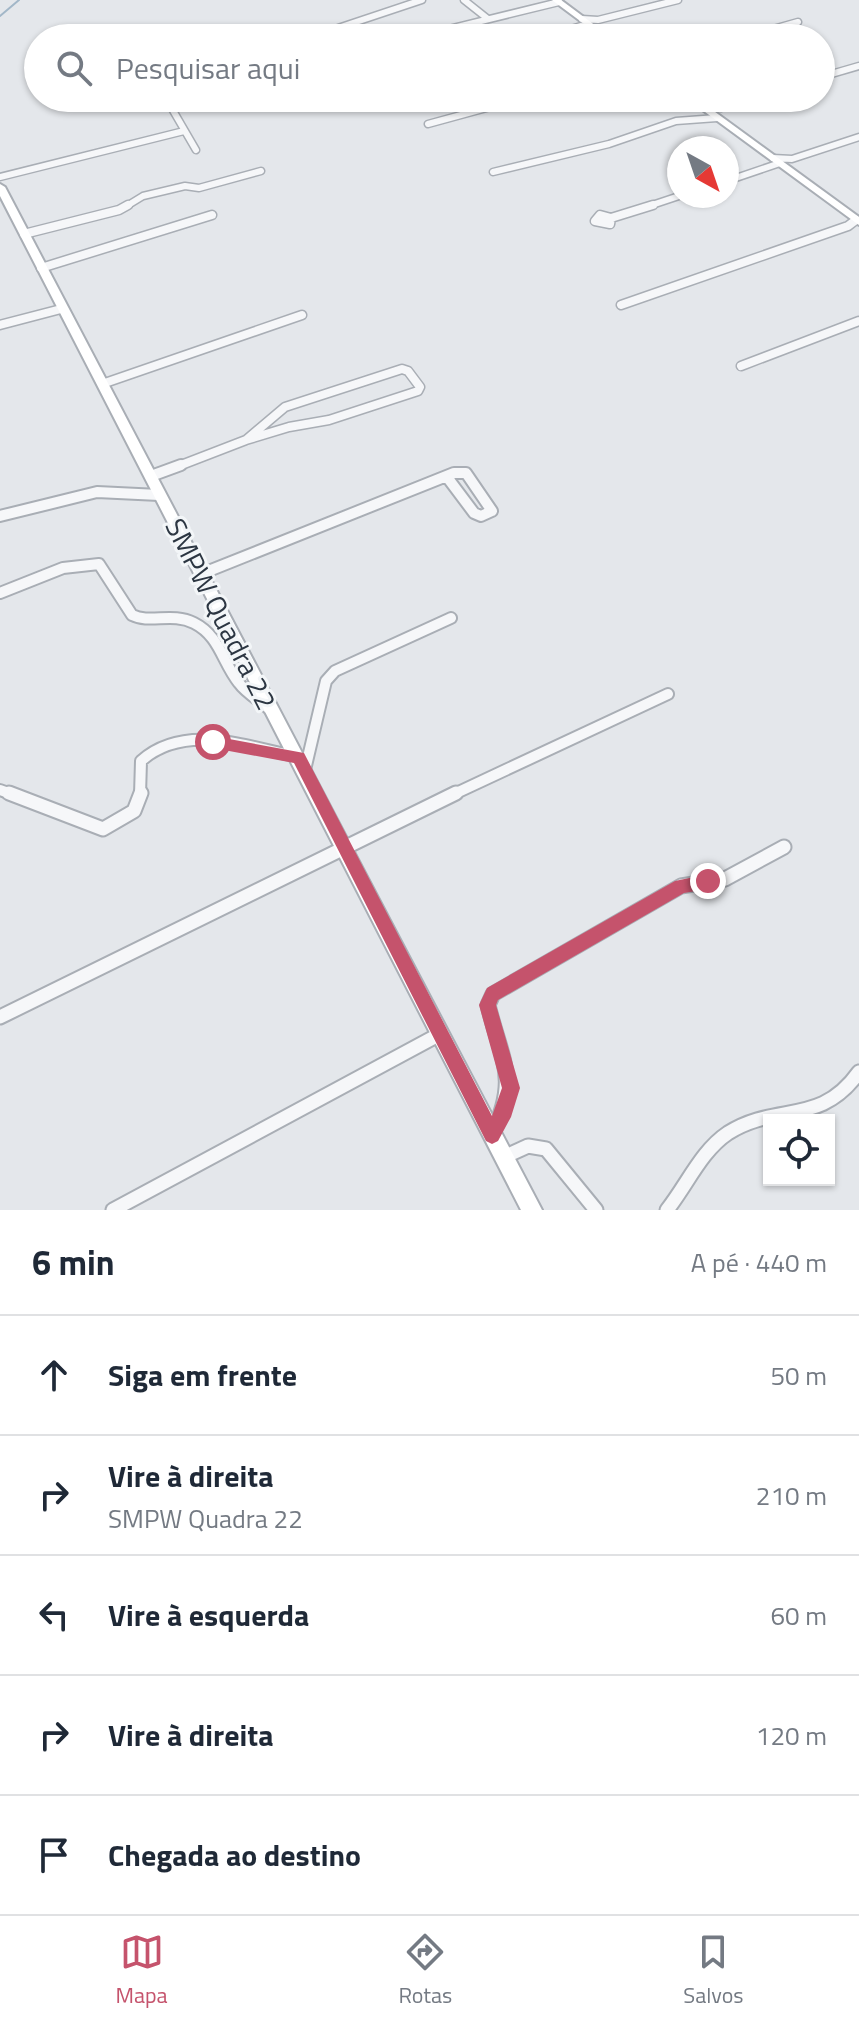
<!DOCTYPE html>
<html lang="pt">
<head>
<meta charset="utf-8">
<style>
  :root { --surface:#fff; --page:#f6f6f7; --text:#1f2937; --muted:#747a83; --line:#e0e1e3; --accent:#c5536c }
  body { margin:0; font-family:"Titillium Web",sans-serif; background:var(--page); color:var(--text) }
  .controls { position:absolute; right:24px; bottom:24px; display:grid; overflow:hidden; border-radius:0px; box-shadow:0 2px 6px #0004 }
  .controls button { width:72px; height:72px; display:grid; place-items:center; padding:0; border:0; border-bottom:2px solid var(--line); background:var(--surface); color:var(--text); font:40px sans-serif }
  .compass { position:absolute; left:667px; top:136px; width:72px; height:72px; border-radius:50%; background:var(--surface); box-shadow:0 2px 6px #0004; rotate:140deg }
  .stop { position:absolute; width:24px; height:24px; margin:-18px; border:6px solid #c5536c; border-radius:50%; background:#fff }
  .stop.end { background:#c5536c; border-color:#fff; box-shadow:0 2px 8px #0008 }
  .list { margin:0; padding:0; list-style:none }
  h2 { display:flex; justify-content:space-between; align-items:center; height:104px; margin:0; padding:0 32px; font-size:34px }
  h2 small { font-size:26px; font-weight:400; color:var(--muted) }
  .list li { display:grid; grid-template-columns:52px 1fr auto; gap:24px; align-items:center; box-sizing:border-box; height:120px; padding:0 32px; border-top:2px solid var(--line) }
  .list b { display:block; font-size:30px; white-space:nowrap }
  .list p { margin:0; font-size:26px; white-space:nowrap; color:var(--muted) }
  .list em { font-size:26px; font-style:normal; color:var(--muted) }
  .icon { flex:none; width:44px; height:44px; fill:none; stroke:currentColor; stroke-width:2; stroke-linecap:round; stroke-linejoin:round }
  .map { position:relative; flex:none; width:859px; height:1210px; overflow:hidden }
  .search { position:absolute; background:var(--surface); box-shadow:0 2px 6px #0004; left:24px; right:24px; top:24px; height:88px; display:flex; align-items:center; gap:20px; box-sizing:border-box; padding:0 28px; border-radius:44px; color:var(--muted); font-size:30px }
  .sheet { height:704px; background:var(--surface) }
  nav { display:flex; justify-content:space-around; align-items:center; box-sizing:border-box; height:112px; border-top:2px solid var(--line); background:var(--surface); font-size:22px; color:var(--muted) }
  nav a { display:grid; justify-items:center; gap:4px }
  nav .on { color:var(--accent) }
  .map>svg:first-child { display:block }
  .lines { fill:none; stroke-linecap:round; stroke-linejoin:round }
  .stream { stroke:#a2b7c8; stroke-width:2 }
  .street-far3-casing { stroke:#a9aeb5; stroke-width:9 }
  .street-far2-casing { stroke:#a9aeb5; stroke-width:11 }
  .street-far1-casing { stroke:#a9aeb5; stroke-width:14 }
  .street-casing { stroke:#a9aeb5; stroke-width:17 }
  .secondary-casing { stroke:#a9aeb5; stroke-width:4 }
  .street-far3 { stroke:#f6f7f9; stroke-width:6 }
  .street-far2 { stroke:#f6f7f9; stroke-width:8 }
  .street-far1 { stroke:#f6f7f9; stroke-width:10 }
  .street { stroke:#f6f7f9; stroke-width:13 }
  .secondary { fill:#fff; fill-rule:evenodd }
  .route { fill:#c5536c }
  .labels { text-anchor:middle; stroke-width:6; stroke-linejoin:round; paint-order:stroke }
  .street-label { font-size:28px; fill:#2c3642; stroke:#f3f6f8 }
</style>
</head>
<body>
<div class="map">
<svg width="859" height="1210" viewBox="0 0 859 1210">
  <rect width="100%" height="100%" fill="#e4e7eb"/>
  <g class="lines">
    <!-- stream -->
    <path class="stream" d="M0,16L19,0"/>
    <!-- street-far3 casing -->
    <g class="street-far3-casing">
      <path id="street-far3" d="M464,0L488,19
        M582,19L598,20L678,0
        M339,38L335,34L338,28L422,0
        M412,38L559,2
        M540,38L588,24
        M741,38L798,22
        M821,77L859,66
        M171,107L196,150
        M703,107L721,108L754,98
        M428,124L523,98
        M773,158L792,159L859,137
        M493,172L609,144L676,121L717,118
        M0,177L184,131
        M727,181L780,163
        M125,207L143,196L185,186L199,188L261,171
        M646,207L679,196"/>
    </g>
    <!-- street-far2 casing -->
    <g class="street-far2-casing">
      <path id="street-far2" d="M600,215L611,218L610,224L595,221Z
        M611,218L653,205
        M24,234L119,210L128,205
        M41,268L212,215
        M621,305L848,226L856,220
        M0,325L61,309
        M741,366L859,321
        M402,369L408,371L420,387L418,391L329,420L289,427L246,440L285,407Z
        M102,384L302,315
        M176,467L246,440"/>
    </g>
    <!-- street-far1 casing -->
    <g class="street-far1-casing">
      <path id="street-far1" d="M151,476L181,465
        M0,516L97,492L159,495
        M201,574L454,473H466L492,511L481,516L474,513L447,477
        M0,593L63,568L99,564L132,615C150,624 172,612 194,623C220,636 222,662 239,683C246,693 259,700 268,708
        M305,770L326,681L335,671L451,618
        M0,790L14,795
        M140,795L141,761C185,722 247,747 299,757
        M452,795L668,694"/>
    </g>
    <!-- street casing -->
    <g class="street-casing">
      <path id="street" d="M9,793L103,829L134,811L141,793
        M0,1017L456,793
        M492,1135C519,1077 502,1062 488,1005L493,994L681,886L725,879L784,847
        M504,1157L528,1146L546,1149L596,1210
        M113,1210L440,1034
        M667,1210C687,1185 701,1151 728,1133C777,1102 820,1127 859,1072"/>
    </g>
    <!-- secondary casing -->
    <g class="secondary-casing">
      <path id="secondary" d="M552,0H561L612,38H603Z
        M686,98H696L859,217V225Z
        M0,184L5,187L542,1210H521L0,196Z"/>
    </g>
    <!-- street-far3 -->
    <use href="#street-far3" class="street-far3"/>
    <!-- street-far2 -->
    <use href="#street-far2" class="street-far2"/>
    <!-- street-far1 -->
    <use href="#street-far1" class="street-far1"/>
    <!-- street -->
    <use href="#street" class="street"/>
    <!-- secondary -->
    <use href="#secondary" class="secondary"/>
  </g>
  <!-- route -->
  <path class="route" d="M213,736L304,753L492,1116L502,1088L479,1005L487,988L675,881L708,874L716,881L708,889L684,893L498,1000L496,1005L520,1088L511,1117L498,1141L492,1144L486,1141L294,763L213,748L206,742Z"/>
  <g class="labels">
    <!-- street labels -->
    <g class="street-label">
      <text transform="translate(221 614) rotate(63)" y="10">SMPW Quadra 22</text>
    </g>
  </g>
</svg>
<div class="controls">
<button><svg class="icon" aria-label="locate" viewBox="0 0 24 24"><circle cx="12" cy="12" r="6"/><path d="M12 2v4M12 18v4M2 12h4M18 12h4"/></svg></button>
</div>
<svg class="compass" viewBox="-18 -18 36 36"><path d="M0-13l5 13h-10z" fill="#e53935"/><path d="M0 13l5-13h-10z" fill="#747a83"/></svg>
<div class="stop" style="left:213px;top:742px"></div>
<div class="stop end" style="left:708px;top:881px"></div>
<div class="search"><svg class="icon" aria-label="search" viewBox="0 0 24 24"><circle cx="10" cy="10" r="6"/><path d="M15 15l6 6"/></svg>Pesquisar aqui</div>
</div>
<section class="sheet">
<h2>6 min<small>A pé · 440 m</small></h2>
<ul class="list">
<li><svg class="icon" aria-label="ahead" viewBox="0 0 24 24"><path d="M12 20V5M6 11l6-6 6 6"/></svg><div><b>Siga em frente</b></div><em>50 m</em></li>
<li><svg class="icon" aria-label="right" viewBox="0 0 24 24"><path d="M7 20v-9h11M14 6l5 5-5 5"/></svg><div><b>Vire à direita</b><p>SMPW Quadra 22</p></div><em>210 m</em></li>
<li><svg class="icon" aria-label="left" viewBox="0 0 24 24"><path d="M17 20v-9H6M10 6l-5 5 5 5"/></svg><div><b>Vire à esquerda</b></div><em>60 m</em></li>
<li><svg class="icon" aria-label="right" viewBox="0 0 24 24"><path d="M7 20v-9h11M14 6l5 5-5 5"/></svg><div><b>Vire à direita</b></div><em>120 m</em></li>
<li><svg class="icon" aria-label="arrive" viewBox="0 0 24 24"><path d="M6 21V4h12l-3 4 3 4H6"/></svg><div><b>Chegada ao destino</b></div></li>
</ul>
</section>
<nav>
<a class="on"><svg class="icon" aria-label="map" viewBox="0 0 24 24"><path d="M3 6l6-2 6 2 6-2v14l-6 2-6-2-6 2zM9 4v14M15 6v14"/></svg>Mapa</a>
<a><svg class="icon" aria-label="directions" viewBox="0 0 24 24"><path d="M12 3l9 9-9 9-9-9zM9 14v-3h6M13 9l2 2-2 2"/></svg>Rotas</a>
<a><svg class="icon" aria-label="saved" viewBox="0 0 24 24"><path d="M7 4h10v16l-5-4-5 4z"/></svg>Salvos</a>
</nav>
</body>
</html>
